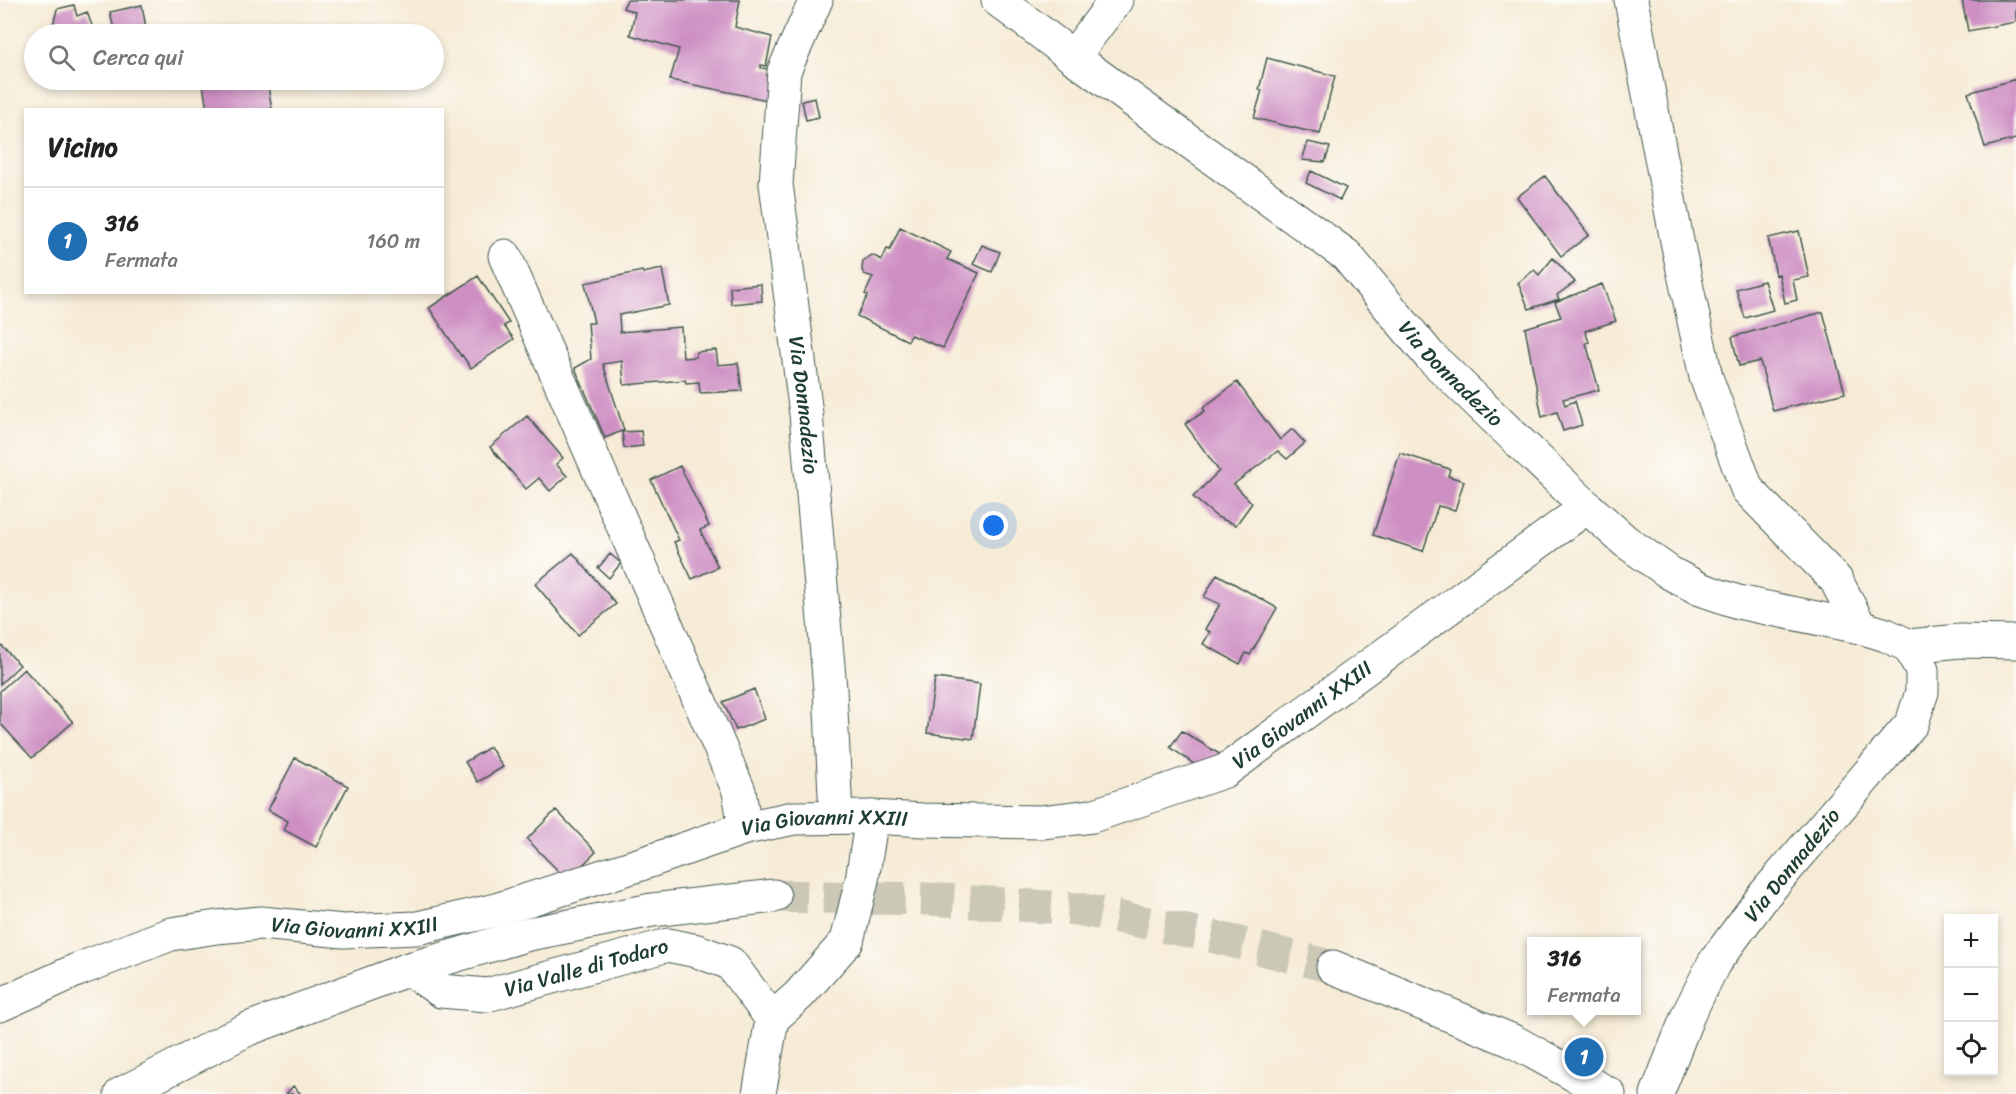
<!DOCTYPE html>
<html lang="it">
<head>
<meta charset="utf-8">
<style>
  :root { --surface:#fff; --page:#f2f2f2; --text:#222; --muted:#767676; --line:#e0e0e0; --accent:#1f6fb2 }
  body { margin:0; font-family:Sriracha,sans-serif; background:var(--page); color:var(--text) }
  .controls { position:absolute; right:18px; bottom:18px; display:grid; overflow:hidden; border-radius:0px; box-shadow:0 3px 9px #0003 }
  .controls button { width:54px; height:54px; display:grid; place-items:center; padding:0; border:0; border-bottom:2px solid var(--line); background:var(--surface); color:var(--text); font:30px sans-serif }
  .you { position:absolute; left:994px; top:526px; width:21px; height:21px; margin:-15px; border:4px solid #fff; border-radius:50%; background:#1a73e8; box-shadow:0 0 0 9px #1a73e833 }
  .badge { display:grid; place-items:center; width:39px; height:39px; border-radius:50%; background:var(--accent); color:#fff; font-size:20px; font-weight:700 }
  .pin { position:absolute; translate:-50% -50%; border:3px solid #fff; box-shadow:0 2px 6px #0006 }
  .popup { position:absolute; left:1527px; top:937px; width:114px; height:78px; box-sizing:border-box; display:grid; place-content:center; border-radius:0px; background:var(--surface); filter:drop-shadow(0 2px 4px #0005); font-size:20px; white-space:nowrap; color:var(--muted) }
  .popup b { font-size:22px; color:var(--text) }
  .popup::after { content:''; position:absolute; left:50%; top:100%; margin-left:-12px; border:12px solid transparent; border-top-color:var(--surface) }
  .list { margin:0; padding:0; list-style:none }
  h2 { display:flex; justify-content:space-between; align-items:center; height:78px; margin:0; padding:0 24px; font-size:26px }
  h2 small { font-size:20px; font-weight:400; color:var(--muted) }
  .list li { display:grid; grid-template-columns:39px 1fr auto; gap:18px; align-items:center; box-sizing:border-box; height:108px; padding:0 24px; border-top:2px solid var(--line) }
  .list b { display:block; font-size:22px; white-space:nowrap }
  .list p { margin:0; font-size:20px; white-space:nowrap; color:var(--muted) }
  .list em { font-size:20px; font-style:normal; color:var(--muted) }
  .icon { flex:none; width:33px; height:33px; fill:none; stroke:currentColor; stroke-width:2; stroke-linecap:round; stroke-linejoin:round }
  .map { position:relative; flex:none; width:2016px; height:1094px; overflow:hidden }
  .search { position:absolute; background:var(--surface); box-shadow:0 3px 9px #0003; left:24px; top:24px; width:420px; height:66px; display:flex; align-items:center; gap:15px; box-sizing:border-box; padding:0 21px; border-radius:33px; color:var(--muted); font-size:22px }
  .panel { position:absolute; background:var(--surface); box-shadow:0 3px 9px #0003; left:24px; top:108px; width:420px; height:186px; border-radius:0px }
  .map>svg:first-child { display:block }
  .building { fill:#ce8fc3 }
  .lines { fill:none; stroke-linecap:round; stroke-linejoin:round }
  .major-tunnel { stroke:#cbc8b6; stroke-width:33; stroke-dasharray:33 16; stroke-linecap:butt }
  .minor-casing { stroke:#3f574c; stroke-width:35 }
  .major-casing { stroke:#3f574c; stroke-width:35 }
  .minor { stroke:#fff; stroke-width:33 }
  .major { stroke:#fff; stroke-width:33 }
  .labels { text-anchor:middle; stroke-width:5; stroke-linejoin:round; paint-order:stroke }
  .street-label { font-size:21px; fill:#1f3d34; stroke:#fdfcf7 }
</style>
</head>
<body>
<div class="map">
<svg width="2016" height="1094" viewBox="0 0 2016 1094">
  <rect width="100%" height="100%" fill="#fdfcf7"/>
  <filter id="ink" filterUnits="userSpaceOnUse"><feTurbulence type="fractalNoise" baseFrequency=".0167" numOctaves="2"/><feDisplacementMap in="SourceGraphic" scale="12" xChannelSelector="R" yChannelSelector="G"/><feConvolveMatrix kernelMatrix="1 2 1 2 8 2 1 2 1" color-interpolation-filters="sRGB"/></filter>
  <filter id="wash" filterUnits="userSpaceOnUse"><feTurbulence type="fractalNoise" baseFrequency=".008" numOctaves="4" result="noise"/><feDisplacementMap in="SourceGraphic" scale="24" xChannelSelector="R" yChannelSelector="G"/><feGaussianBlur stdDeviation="1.35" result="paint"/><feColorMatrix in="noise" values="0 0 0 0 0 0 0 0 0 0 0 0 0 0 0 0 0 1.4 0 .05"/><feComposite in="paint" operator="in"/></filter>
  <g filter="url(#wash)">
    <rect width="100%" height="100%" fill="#f6ebd6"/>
    <g id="blocks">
      <!-- building -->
      <path class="building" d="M627,0H740L735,27L772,37L766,66L761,65V68L782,72L777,102L670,80L679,49L630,35L635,12L623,8Z
        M1962,0H2016V22L1968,31Z
        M74,5L77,16L87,12L95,34H51L57,9Z
        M142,5L147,34H115L110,12Z
        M1267,58L1335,76L1320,134L1254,118L1262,90H1259Z
        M2016,79V139L1985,147L1968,93Z
        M231,80H267L272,110H207L203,84Z
        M815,98L819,117L806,120L802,101Z
        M1308,142L1330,147L1325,162L1302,160Z
        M1311,171L1346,188L1340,200L1306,183Z
        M1545,176L1589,235L1561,256L1517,197Z
        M900,227L951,252L947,259L979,273L943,348L911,335L908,341L857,316L868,295L865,294L873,277L864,274L862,270L863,261L872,255L882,260L887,249L890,250Z
        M1799,231L1809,277L1793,280L1797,300L1785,303L1779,274L1776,275L1768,238Z
        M982,245L1000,252L992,272L973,264Z
        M1553,258L1575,282L1557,295L1559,299L1529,309L1518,283L1534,270L1539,275Z
        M662,269L669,305L619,315L620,332L681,327L683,358L696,357V352L716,350L718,365L738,363L742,391L700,393L699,382L686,383L685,380L624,385L622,361L603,364L624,430L605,438L575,368L591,359L588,323H594L585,283L642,271L643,273Z
        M478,276L509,323L504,326L514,339L471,368L462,355L461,356L429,308Z
        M1764,281L1773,310L1745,318L1736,289Z
        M761,284L762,301L731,304L730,287Z
        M1602,284L1616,321L1585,331L1589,342L1586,343L1599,390L1563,399L1565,405L1575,401L1582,425L1563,431L1557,412L1542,417L1525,328L1561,317L1555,302Z
        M1823,312L1845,393L1773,411L1760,361L1739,366L1732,337Z
        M1237,382L1280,440L1292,429L1305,443L1287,459L1278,451L1234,484L1252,503L1236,525L1217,517L1193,497L1219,471L1185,424L1205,411L1203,408Z
        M527,416L563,458L556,464L567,476L550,491L539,478L526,489L490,447Z
        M641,431L643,446L624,448L622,432Z
        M1400,453L1450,469L1448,476L1464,481L1455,510L1438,506L1423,551L1373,535Z
        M680,466L709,526L700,530L718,567L692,579L674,542L679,540L651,480Z
        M573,553L616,604L578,635L535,584Z
        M610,554L621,563L609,578L598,568Z
        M1217,574L1277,608L1250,655L1246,653L1240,664L1203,644L1210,632L1205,629L1220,604L1204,597Z
        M0,644L20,665L0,684Z
        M24,669L73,722L32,758L0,723V691Z
        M935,678L980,684L973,739L927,733Z
        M754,689L765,719L736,730L723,702Z
        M1182,731L1221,755L1198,767L1170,747Z
        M490,747L503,767L478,782L465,762Z
        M295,758L348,786L316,847L284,830L288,821L268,810Z
        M556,810L596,852L567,880L527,839Z
        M293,1086L301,1094H286Z"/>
    </g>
  </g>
  <g filter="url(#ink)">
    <use href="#blocks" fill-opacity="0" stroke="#3f574c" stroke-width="1.5"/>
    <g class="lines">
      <!-- major-tunnel -->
      <path class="major-tunnel" d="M774,896L928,899L1078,909L1207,935L1333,967"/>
      <!-- minor casing -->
      <g class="minor-casing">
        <g id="minor">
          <path id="s1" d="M816,0L784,71L776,184L806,414L830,689L836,816"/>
          <path id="s2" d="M998,0L1073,57L1346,255L1429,355L1587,507L1625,541L1670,573L1700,589L1738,602L1860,627L1886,635L1909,646L1922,670V692L1912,723L1765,894L1714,963L1688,1015L1657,1094"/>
          <path d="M1631,0L1677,241L1706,377L1747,489L1836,580L1860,627"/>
          <path d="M1073,57L1116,0"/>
          <path d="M505,256L739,791L745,828"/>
          <path d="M1909,646L1960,641L2016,642"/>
          <path id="s3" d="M409,969L441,991L487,995L668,945L697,951L730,963L772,1019L759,1094"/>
          <path id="s4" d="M0,1005L77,970L171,934L217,927L261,923L343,931L417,928L496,910L641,864L745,828L794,818L872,817L923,820L1042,822L1092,816L1225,771L1587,507"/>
          <path d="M772,1019L799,995L847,941L862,880L872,817"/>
        </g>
      </g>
      <!-- major casing -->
      <g class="major-casing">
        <path id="major" d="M1333,967L1513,1041L1609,1094
          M121,1094L248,1029L409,969L529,934L652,910L774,896"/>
      </g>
      <!-- minor -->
      <use href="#minor" class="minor"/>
      <!-- major -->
      <use href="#major" class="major"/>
    </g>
  </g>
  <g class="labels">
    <!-- street labels -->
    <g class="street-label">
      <text dy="7" stroke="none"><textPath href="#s2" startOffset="590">Via Donnadezio</textPath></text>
      <text dy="7" stroke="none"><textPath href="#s1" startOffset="414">Via Donnadezio</textPath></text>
      <text dy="7" stroke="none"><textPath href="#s4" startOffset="1360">Via Giovanni XXIII</textPath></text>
      <text dy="7" stroke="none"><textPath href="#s4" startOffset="856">Via Giovanni XXIII</textPath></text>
      <text transform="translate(1792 865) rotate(-51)" y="7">Via Donnadezio</text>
      <text dy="7" stroke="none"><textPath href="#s4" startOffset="370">Via Giovanni XXIII</textPath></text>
      <text dy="7" stroke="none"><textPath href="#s3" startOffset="188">Via Valle di Todaro</textPath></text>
    </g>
  </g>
</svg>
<div class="controls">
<button>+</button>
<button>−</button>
<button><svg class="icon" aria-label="locate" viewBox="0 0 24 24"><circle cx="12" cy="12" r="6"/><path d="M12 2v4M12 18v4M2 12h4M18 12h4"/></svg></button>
</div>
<div class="you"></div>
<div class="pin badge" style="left:1584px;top:1057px">1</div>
<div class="popup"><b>316</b>Fermata</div>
<div class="search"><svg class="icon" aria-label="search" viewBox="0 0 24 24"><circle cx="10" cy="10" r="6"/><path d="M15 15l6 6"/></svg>Cerca qui</div>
<section class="panel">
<h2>Vicino<small></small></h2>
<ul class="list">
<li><span class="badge">1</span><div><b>316</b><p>Fermata</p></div><em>160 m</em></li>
</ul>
</section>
</div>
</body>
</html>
